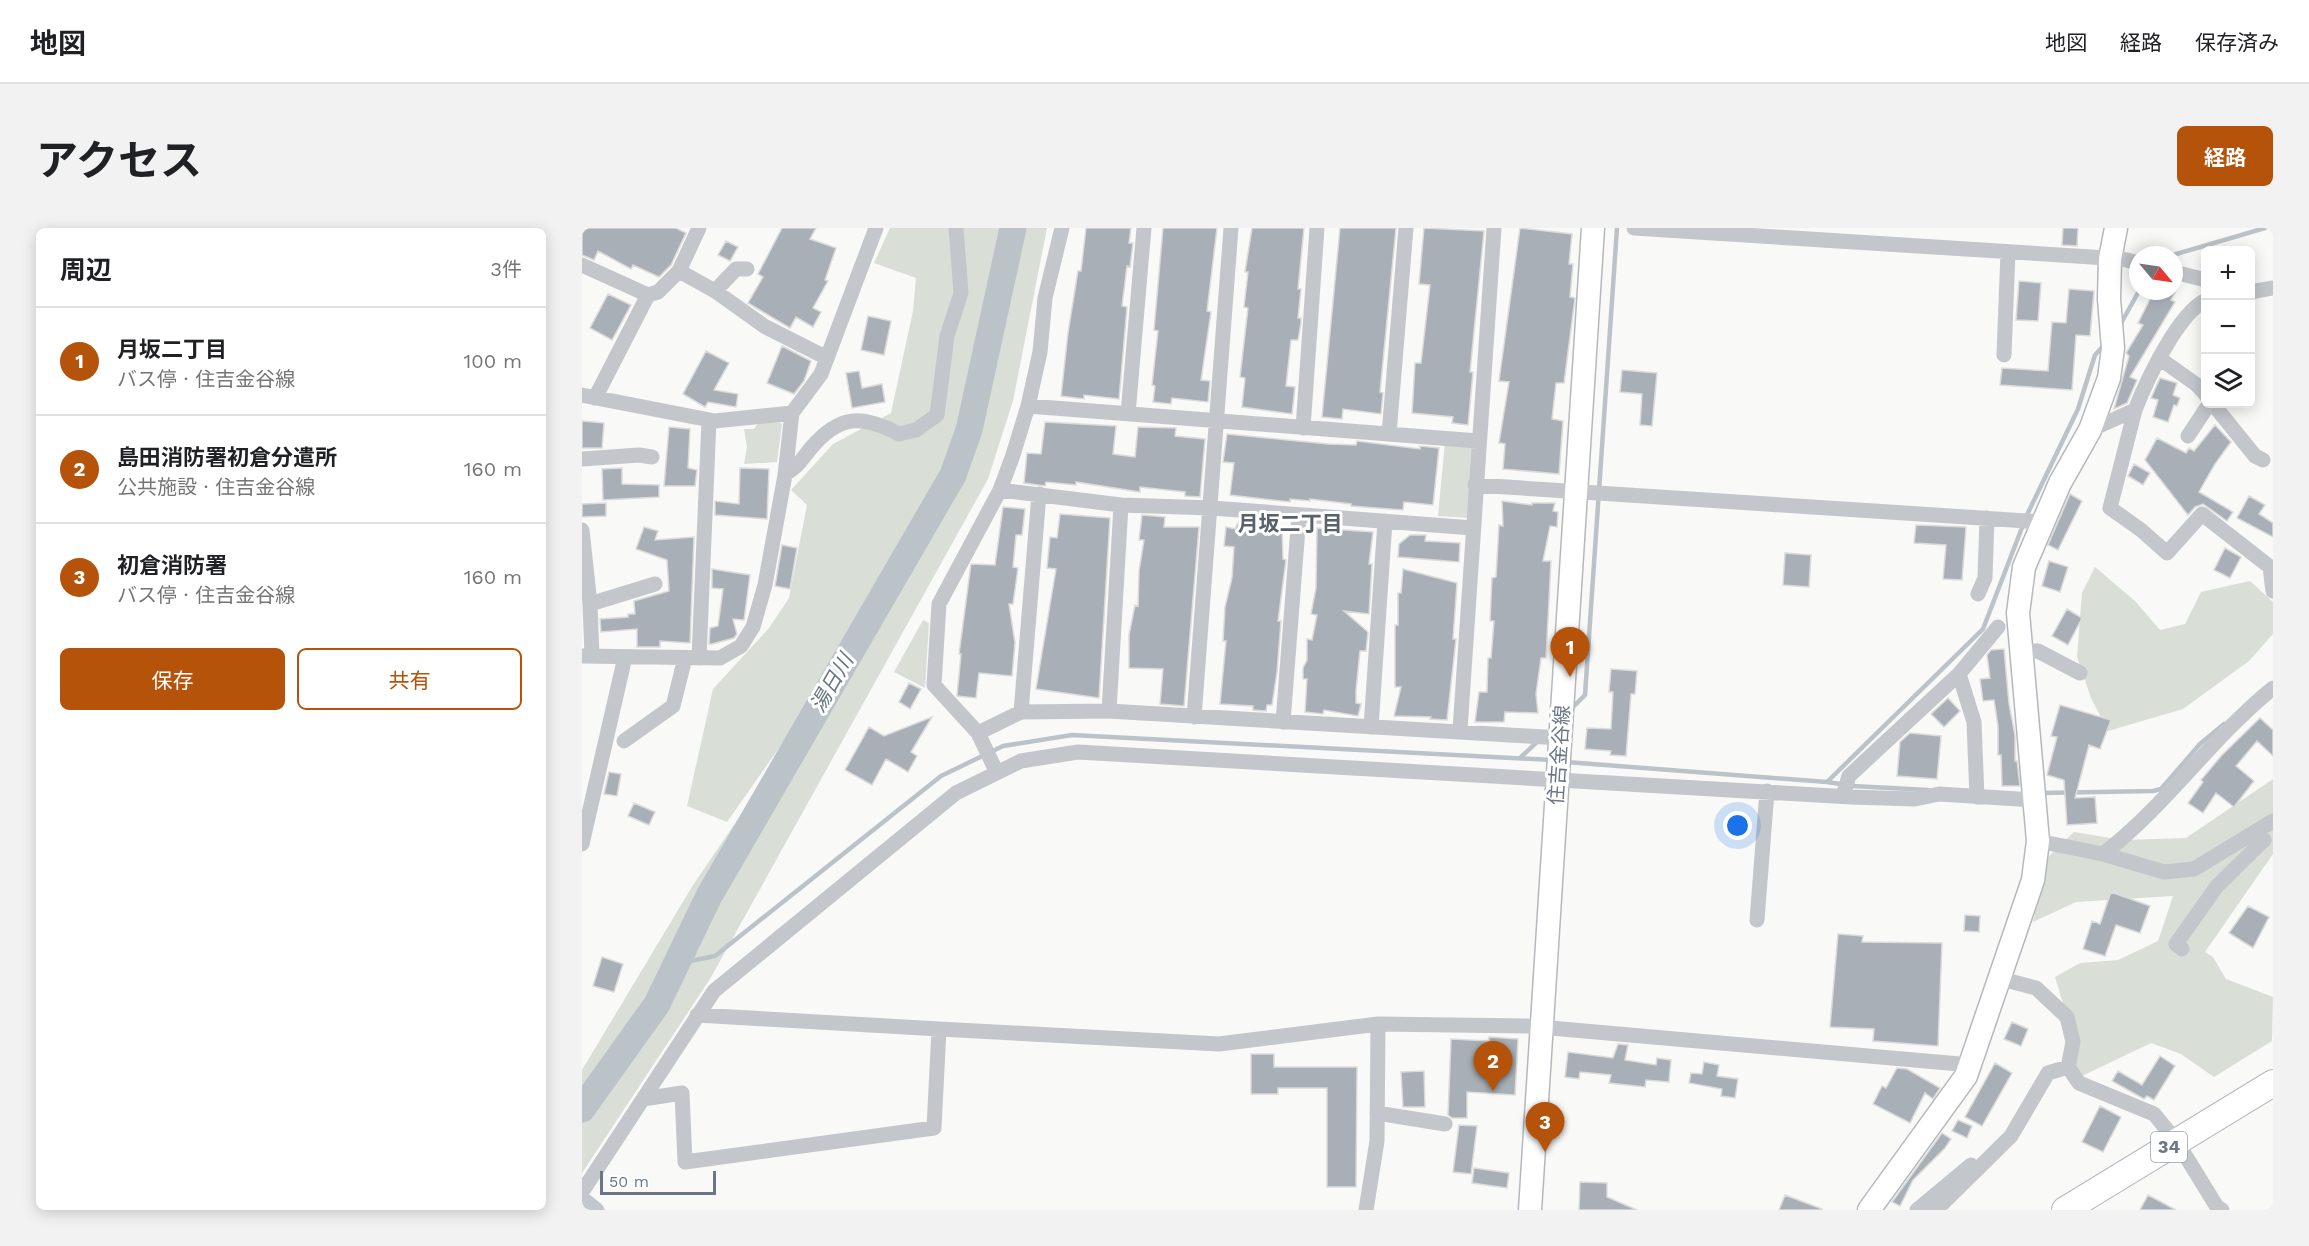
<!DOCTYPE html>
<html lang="ja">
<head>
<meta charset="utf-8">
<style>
  :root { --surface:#fff; --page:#f2f2f2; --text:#202124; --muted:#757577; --line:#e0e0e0; --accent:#b45309 }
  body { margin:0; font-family:"Work Sans","Noto Sans JP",sans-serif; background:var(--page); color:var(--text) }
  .controls { position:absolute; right:18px; top:18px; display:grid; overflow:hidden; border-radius:9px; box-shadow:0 3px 15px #0003 }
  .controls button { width:54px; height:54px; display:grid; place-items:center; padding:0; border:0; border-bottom:2px solid var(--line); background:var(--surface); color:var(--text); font:30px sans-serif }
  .compass { position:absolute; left:1547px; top:18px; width:54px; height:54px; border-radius:50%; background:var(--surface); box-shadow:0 3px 15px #0003; rotate:119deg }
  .scale { position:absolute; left:18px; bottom:15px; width:116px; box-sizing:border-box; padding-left:6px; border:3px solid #6c7785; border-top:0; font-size:16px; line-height:21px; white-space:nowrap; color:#6c7785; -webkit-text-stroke:4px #fff; paint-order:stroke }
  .you { position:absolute; left:1156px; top:598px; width:21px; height:21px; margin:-15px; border:4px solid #fff; border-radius:50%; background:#1a73e8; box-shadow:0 0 0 9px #1a73e833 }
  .badge { display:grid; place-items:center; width:39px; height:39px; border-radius:50%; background:var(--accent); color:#fff; font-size:20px; font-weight:700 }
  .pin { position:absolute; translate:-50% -50px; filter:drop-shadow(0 2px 3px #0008) }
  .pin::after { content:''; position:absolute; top:32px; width:21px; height:18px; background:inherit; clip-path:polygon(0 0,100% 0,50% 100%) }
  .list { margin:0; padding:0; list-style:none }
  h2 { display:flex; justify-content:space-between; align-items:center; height:78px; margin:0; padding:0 24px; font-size:26px }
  h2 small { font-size:20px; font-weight:400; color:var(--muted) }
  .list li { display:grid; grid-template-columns:39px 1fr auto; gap:18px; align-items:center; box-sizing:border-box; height:108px; padding:0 24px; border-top:2px solid var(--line) }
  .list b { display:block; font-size:22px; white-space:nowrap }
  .list p { margin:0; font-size:20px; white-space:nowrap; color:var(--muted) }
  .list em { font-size:20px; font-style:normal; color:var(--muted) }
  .actions { display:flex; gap:12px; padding:18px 24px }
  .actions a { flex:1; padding:14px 0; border:2px solid var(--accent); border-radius:9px; text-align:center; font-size:21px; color:var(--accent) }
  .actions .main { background:var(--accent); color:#fff }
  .icon { flex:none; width:33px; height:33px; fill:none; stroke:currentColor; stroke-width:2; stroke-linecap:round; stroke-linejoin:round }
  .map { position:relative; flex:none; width:1691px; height:982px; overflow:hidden; border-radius:9px }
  header { display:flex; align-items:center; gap:36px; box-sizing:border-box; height:84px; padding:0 30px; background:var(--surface); border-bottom:2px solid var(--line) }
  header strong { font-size:28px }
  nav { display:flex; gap:33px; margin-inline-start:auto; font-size:21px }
  .intro { display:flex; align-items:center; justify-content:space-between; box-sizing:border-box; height:144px; padding:0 36px }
  h1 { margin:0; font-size:42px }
  .button { padding:15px 27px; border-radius:9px; background:var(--accent); color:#fff; font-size:21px; font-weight:700 }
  main { display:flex; gap:36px; padding:0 36px }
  aside { flex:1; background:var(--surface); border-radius:9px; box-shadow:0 3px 15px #0003 }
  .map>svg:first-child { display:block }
  .green { fill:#d9ded7 }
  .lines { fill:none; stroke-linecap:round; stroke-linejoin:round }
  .stream { stroke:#bbc3c9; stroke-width:4.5 }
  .river { stroke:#bbc3c9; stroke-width:27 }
  .building { fill:#a9afb6; stroke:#dbdbda; stroke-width:1.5 }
  .secondary-casing { stroke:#b4b8bd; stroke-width:25 }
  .primary-casing { stroke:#b5b8bc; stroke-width:28 }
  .street { stroke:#c3c6ca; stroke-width:15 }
  .secondary { stroke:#fff; stroke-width:22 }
  .primary { stroke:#fff; stroke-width:26 }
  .labels { text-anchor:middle; stroke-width:6; stroke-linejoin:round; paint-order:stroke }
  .shield { fill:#fff; stroke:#98a0aa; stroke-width:1.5 }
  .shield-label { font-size:18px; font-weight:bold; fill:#6c7785 }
  .street-label { font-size:20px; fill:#6c7785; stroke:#fff }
  .neighbourhood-label { font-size:21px; font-weight:bold; fill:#59616b; stroke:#fff }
  .water-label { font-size:21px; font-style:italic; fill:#677780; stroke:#fff }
</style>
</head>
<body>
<header>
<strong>地図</strong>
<nav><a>地図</a><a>経路</a><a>保存済み</a></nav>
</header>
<div class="intro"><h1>アクセス</h1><a class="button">経路</a></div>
<main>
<aside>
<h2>周辺<small>3件</small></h2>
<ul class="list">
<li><span class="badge">1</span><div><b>月坂二丁目</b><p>バス停 · 住吉金谷線</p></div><em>100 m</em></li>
<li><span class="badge">2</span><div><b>島田消防署初倉分遣所</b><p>公共施設 · 住吉金谷線</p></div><em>160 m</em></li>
<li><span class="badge">3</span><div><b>初倉消防署</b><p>バス停 · 住吉金谷線</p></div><em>160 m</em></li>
</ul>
<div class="actions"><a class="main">保存</a><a>共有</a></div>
</aside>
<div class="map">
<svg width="1691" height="982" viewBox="0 0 1691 982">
  <rect width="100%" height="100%" fill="#f9f9f8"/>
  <!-- green -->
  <path class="green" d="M308,0H418L414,32L420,0H465L431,173L406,251L128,751L0,945V842L111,657L192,538L230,473L145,594L105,578L131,461L187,400L207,370L225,277L209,262L251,216L309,185L331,83L334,50L292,35Z
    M194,192L200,196L195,234L162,236L165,219L162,201H172L177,194Z
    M863,214L892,217L885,290L856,288Z
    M1513,339L1553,373L1578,402L1603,396L1619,364L1668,353L1691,374V406L1667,433L1601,481L1526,503L1509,470L1495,429L1500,365Z
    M341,392L347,395L343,460L312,444Z
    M1691,551V626L1623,724L1631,729L1644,751L1691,769L1690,813L1632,849L1599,826L1569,815L1500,848L1483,827L1485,789L1473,749L1498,735L1536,732L1576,713L1591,668L1494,674L1451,694L1465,630L1492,604L1540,612L1604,610Z"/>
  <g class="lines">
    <!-- stream -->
    <path class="stream" d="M1591,27L1683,0
      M1538,97L1557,63
      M1444,289L1496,181L1513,127L1524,115
      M988,482L1003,467L1035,0
      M938,530L956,513
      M984,534L1245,554L1401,401L1441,297
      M1245,554L1271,558L1346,562
      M1459,565L1571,563L1579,561L1618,516L1642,496
      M90,743L108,733L133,728L359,548L421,518L490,507L970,532"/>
    <!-- river -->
    <path class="river" d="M0,881L75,776L127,668L371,247L387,202L431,0"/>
  </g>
  <!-- building -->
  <path class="building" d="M0,0H94L104,5L89,37L77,49L51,37L49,41L16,23L12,32L0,27Z
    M200,0H234L228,11L254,20L243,52L246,53L231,80L239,84L231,99L214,89L208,100L166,75L181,49L176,46Z
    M504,0H549L547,15H551L548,39L545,38L540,78L545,79L537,171L502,167V171L479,168L486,105L496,43H499Z
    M581,0H635L625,83L629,84L619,152L628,153L626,174L590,170L589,176L571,174L573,158L570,157L576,103L572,102Z
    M670,0H722L716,61H719L716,90H719V95L716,112H709L704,158L713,159L710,186L660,179L663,150L658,149L666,80L662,79L666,44H663Z
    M758,0H814L798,164L801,165L799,186L761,181L760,191L740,189Z
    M842,0L902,3L888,144H891L886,197L870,195L871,189L830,185L833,135H839L848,57L837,56Z
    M938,0L990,6L987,36H991L988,69L993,70L982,155H974L970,191L981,193L977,246L921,241L923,216L917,215L927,154L917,153Z
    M1481,0H1496L1495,18L1480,17Z
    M144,13L156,19L148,33L136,27Z
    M1437,53L1459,55L1456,93L1434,92Z
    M1487,61L1512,63L1508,108L1494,107L1490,162L1418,157L1420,140L1466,143L1470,94L1484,95Z
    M1572,63H1594L1589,72L1593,74L1548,149L1555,152L1545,175L1532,181L1547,128L1544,125L1561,97L1556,95Z
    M26,66L49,77L30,112L8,100Z
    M286,88L309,93L302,127L279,122Z
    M200,118L229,133L222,153L212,166L185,155Z
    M124,123L147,135L132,162L156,166L154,179L126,174L123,179L101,166Z
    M1040,142L1075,145L1070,198L1058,197L1060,166L1038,164Z
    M277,143L280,160L300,156L303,174L270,180L264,145Z
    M1578,150L1595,155L1591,167L1598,170L1595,178L1592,177L1586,194L1571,189L1576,172L1569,170Z
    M0,193L22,195L20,220H0Z
    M463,194L534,198L531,226L553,229L556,199L594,200L593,208L623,211L618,269L603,268V264L558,259V264L494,254V257L464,254L463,258L442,255L445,225L459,226Z
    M1633,197L1649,214L1633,236L1617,264L1651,284L1645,293L1621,276L1613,279L1606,287L1563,232L1575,210L1604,225L1607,220L1612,223Z
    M87,199L108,201L106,240L115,242L113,258H82Z
    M645,206L746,216L774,217L775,213L838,221V218L857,220L851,277L822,274L821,282L769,278V276L728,271V273L708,271V274L648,267L652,235L641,234Z
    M1552,236L1568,245L1561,257L1546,248Z
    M40,240V256L77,257V269L21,272L20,241Z
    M158,240L187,241L185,291L133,287V273L157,276Z
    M1488,266L1500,273L1476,322L1466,317Z
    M1667,268L1683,277L1677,286L1691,295V309L1655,290Z
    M920,273L950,277V275H973L971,283L976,284L975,299L968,298L961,333H969L964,430H959L954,466L956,485L923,484L922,494H893L897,464H905L906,430H909L912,393H908L910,350L914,349L917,297L921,298Z
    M24,275V288L0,289V276Z
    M421,279L443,281L440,307H434L431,339L436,340L431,376H427L433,415L430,448L397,445L394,470L375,468L379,426H377L389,336L413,337Z
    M478,286L528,290L517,470L454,461L474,341L465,340L468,309L475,310Z
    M560,287L583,289L582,299H617L602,478L578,476L581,441L547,440V407L553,377L556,378L557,343L562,312H557Z
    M657,293L687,294L696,296L700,301L701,331L704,332L696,393H699L695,444L690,477H685L684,483L671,482V478L638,476L644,413H641L643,379L650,350L652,319L642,318L644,299L653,301Z
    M1334,297L1384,299L1380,352L1361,351L1364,317L1332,315Z
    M62,299L76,303L73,312L112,309L108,415L78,413V419H55V401L19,404L18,391L46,389V386H53L52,373L87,363L85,332L54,321Z
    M735,300L791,304L787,336H790L787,386L762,383L786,404L784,423H778L774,462V475L779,476L776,488L742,482L741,486L723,484L725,451H721V440L725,432V411L730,412L735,387L729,386L734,360Z
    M828,307H844L843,313L878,315L877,334L816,329L817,316Z
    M200,317L215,320L208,361L193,358Z
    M1643,320L1659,329L1648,350L1632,342Z
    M1203,325L1229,327L1227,359L1201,357Z
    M1467,333L1486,339L1478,364L1460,358Z
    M130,341L168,347L162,392L151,391L155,406L152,410L130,416H127L128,400L136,398L141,361L130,360Z
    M821,341L875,355L871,411H874L865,492L848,491L849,489L812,488L819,459H813V397H816V365H819Z
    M1485,381L1500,390L1486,417L1470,408Z
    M1422,421L1427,476L1433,507V533H1435L1438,558H1420L1419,527H1416V498L1412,472L1401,473L1398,451L1408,450L1405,427L1409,422Z
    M1029,441L1055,443L1053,466H1049L1044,528L1028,527L1029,523L1003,521L1005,500L1029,501L1031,464H1027Z
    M327,455L339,461L328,481L317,474Z
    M1366,470L1378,483L1362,499L1349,486Z
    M1478,477L1529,492L1518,521L1507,517L1493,570L1513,569L1515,595L1485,597L1482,552L1465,547L1475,509L1469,508Z
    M350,489L329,524L335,528L326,544L304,531L290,557L263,542L287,499L302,508Z
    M1678,490L1691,502V528L1675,513L1654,538L1672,553L1652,579L1634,565L1621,585L1606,575L1621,554L1619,552L1640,527Z
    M1328,505L1359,508L1355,551L1315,548L1318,514Z
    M27,544L39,546L35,568L22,566Z
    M52,575L73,584L67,597L46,588Z
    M1529,664L1568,678L1558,705L1534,697L1523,728L1501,721L1510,693L1518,696Z
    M1666,678L1687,689L1671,720L1647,705Z
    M1383,687L1398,688L1397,704L1382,703Z
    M1256,706L1281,708L1280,714L1360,715L1356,818L1291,813L1292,801L1248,799Z
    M20,729L41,736L32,764L11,758Z
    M1430,794L1446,801L1439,818L1422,811Z
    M907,809L936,811L933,867L885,864V890H870L866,887L869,811L907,813Z
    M1036,816L1046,817L1043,832L1074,837L1075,830L1089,832L1087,854L1064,852L1063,859L1027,855L1029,847L998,844L997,851L983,849L986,824L1031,830Z
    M669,826H692V839H775L774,959H745V860H696V866H669Z
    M1578,828L1593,838L1572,872L1565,868L1562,871L1530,853L1536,843L1560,857Z
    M1122,834L1137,837L1135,848L1156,851L1153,870L1139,868L1140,861L1107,855L1109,845L1120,846Z
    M1413,835L1430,845L1400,898L1383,889Z
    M1315,840L1325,841L1358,860L1351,871L1343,865L1328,895L1291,876L1300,858L1304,860Z
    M842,843L843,879H821L819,844Z
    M1518,878L1539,889L1521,924L1500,914Z
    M1376,892L1390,898L1385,910L1370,903Z
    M877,897L895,898L889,946L871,944Z
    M1360,905L1369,911L1363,920L1331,952L1318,978L1310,974Z
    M892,940L927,945L925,960L890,955Z
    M998,954L1025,955V969L1055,982H997Z
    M1203,967L1240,981L1239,982H1197Z
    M1566,967L1594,982H1558Z"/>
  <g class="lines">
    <!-- secondary casing -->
    <g class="secondary-casing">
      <path id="secondary" d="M948,982L1011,0
        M1287,982L1384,848L1451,652L1456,613L1436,385L1442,339L1478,255L1508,202L1527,150L1531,120L1527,71L1528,31L1534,0"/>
    </g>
    <!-- primary casing -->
    <g class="primary-casing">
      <path id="primary" d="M1483,982L1691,855"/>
    </g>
    <!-- street -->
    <path class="street" d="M480,0L463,70L458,124L446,178L430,230L418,262L357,376L352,457L396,505L439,484L527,483L978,510
      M1052,0L1541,31L1556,35
      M0,37L66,67L76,64L97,43L133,63L154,41H165
      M97,43L117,0
      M1592,44L1624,52
      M133,63L182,98L245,130
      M1668,64L1691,60
      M1422,127L1426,24
      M1577,130L1615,157L1624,167
      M0,167L133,193L210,185
      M13,170L66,67
      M1631,176L1673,228L1681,232
      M446,178L896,213
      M1553,182L1528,280L1559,302L1585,325L1620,286L1688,339L1691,363
      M546,186L562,0
      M721,200L735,0
      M1508,202L1553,182C1564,154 1596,85 1624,72
      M807,206L824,0
      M1606,208L1627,176
      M0,231L57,227L70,229
      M203,246C216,239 220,231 229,220C258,186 280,187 317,206L334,202L355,187L365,108L379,65L374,0
      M893,257L1461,294
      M418,262L539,277L630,280L891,300
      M0,302L8,376L10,428
      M1396,366L1403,350L1405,290
      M8,376L73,356
      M1439,423H1456L1498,445
      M0,428L138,430L159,418L171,399L183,357L203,247L210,185L239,146L294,0
      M117,430L127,192
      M527,483L539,277
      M439,484L457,266
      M612,489L649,0
      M701,494L717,287
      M789,499L803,293
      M878,502L912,0
      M396,505L415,545
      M42,513L91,478L103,430
      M1261,568L1267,548L1377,446
      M1395,569L1392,494L1377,446L1416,399
      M1456,613L1521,626L1582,644L1612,641L1691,593
      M0,616L43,429
      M1521,626C1584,578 1629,510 1691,460
      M1175,692L1185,563
      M1600,721L1594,716L1635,658L1682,612
      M1416,750L1454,760L1485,789L1491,814L1486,839L1497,855L1572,886L1595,914L1635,979L1640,982
      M115,787L357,801
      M61,871L132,763L374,565L439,533L496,524L1269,569L1333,571L1357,566L1453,572
      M795,885L863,896
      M0,964L61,871L100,865L103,934L352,900L357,801L637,816L796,796L946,798L1389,837
      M0,970L15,982
      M784,982L795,913L796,796
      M1335,982L1389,937
      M1354,982L1429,908L1466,845L1486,839"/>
    <!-- secondary -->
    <use href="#secondary" class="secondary"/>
    <!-- primary -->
    <use href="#primary" class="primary"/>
  </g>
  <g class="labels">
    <!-- shield labels -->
    <rect class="shield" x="1569" y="904" width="36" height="30" rx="4.5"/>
    <g class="shield-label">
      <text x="1587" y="925">34</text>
    </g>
    <!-- street labels -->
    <g class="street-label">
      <text transform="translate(977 527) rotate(-86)" y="7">住吉金谷線</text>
    </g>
    <!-- neighbourhood labels -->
    <g class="neighbourhood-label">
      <text x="708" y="303">月坂二丁目</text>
    </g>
    <!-- water labels -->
    <g class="water-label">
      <text transform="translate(250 455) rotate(-60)" y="7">湯日川</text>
    </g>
  </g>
</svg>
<div class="controls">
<button>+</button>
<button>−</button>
<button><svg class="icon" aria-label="layers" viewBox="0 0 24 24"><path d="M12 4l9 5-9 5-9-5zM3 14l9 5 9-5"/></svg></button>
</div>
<svg class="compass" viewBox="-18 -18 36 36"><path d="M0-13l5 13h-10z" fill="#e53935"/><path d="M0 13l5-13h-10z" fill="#757577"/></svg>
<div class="scale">50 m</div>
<div class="you"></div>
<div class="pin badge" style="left:988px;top:449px">1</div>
<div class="pin badge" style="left:911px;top:863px">2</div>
<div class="pin badge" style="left:963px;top:924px">3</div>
</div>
</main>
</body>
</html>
